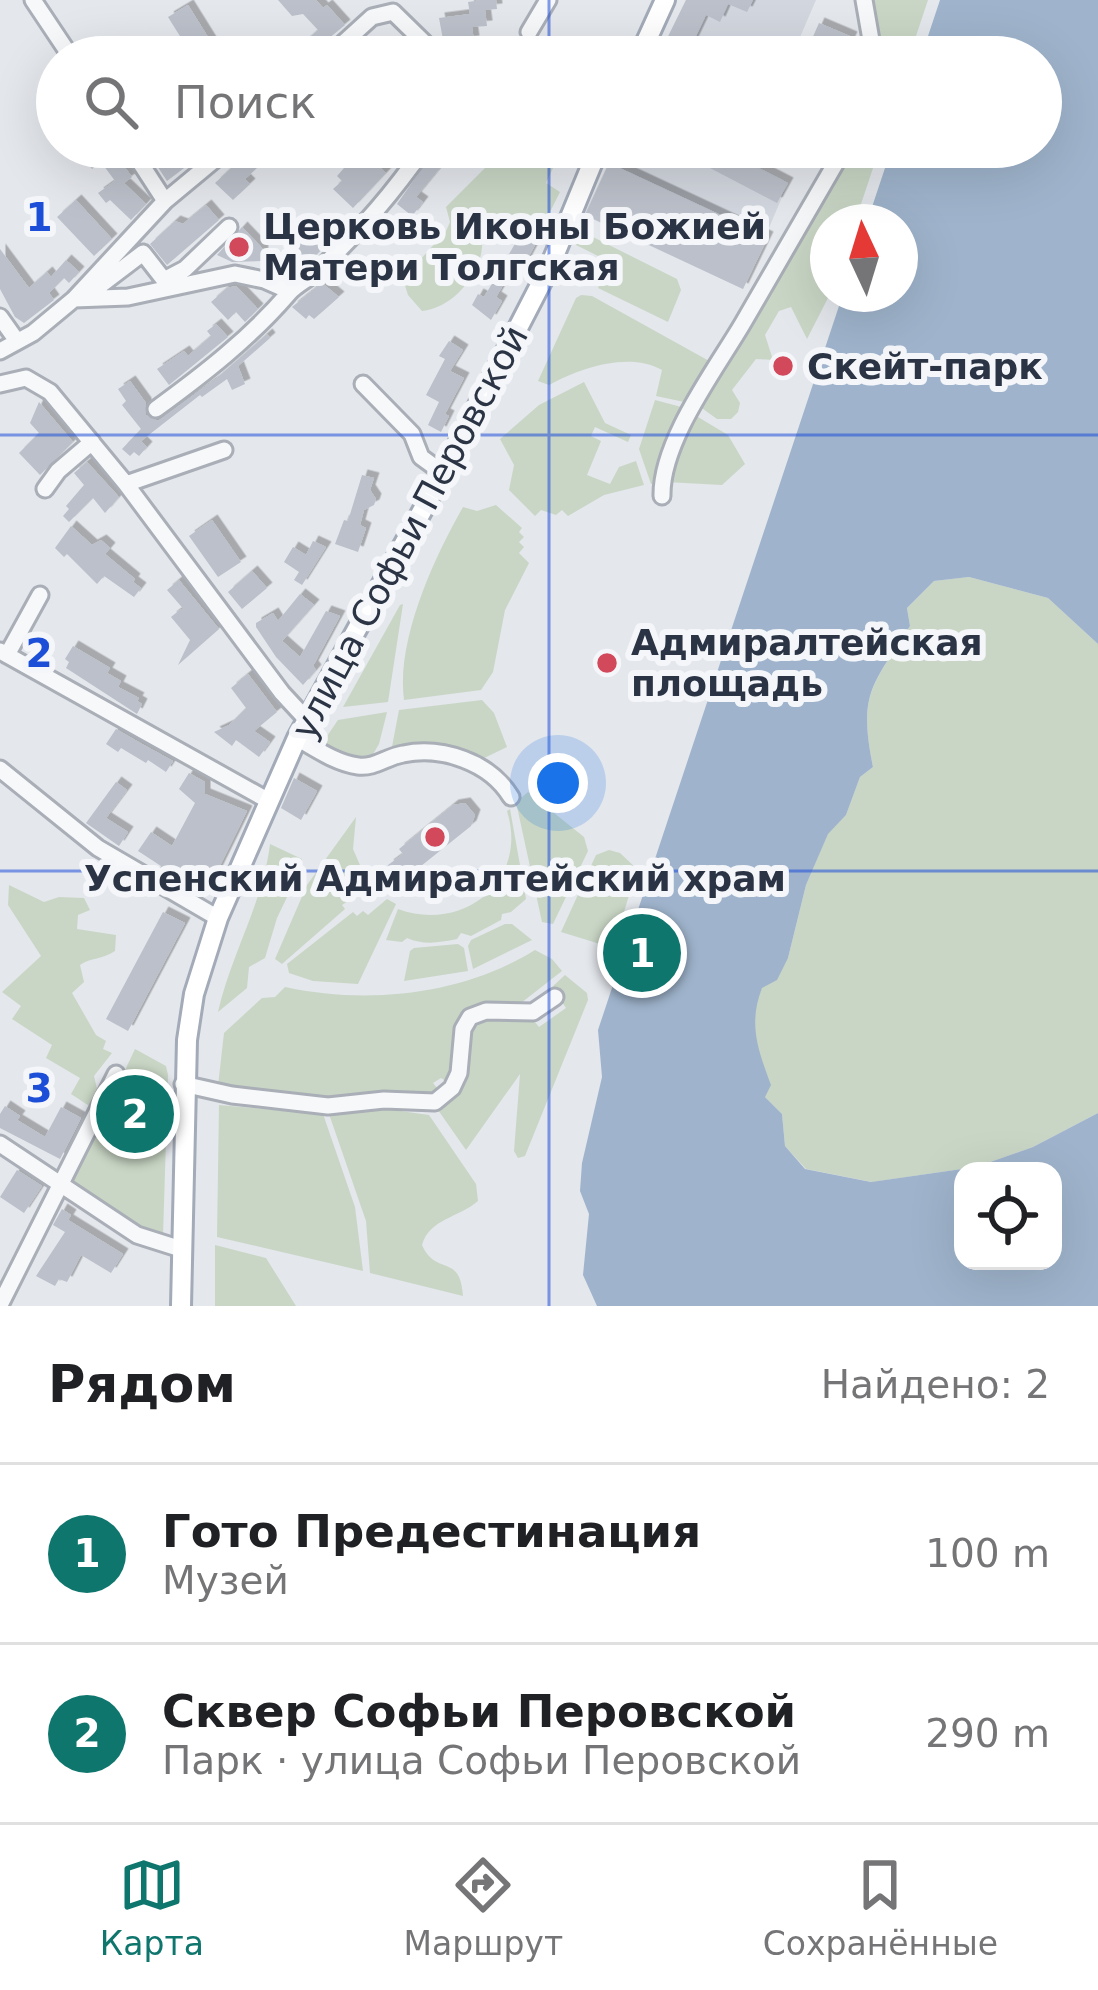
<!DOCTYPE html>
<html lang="ru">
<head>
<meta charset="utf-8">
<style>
  :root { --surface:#fff; --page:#f6f6f6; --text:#202124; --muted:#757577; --line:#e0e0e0; --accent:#0f766e }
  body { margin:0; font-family:"DejaVu Sans",sans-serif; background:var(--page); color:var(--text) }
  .controls { position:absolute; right:36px; bottom:36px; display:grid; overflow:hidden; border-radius:24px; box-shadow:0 12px 48px #0002 }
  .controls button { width:108px; height:108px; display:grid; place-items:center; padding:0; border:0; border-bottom:3px solid var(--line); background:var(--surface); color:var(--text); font:60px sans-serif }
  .compass { position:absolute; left:810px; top:204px; width:108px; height:108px; border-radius:50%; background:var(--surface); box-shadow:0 12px 48px #0002; rotate:356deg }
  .you { position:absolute; left:558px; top:783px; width:42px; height:42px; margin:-30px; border:9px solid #fff; border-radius:50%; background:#1a73e8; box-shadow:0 0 0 18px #1a73e833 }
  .badge { display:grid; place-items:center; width:78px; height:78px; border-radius:50%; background:var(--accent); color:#fff; font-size:39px; font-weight:700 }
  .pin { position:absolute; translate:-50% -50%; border:6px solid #fff; box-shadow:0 3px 12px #0006 }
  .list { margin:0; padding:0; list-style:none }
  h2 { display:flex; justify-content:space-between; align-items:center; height:156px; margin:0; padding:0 48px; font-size:51px }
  h2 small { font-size:39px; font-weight:400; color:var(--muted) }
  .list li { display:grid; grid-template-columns:78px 1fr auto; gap:36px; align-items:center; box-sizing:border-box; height:180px; padding:0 48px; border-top:3px solid var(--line) }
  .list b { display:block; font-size:45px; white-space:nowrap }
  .list p { margin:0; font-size:39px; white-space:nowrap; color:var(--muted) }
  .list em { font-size:39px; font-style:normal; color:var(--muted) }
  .icon { flex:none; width:66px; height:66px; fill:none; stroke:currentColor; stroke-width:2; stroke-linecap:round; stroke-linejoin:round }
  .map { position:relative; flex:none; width:1098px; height:1306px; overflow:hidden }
  .search { position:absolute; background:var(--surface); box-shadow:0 12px 48px #0002; left:36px; right:36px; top:36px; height:132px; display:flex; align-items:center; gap:30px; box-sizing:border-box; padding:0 42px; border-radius:66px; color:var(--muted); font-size:45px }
  .sheet { height:516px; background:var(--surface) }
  nav { display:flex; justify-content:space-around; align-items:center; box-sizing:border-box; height:168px; border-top:3px solid var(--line); background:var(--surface); font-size:33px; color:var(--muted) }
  nav a { display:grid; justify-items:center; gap:6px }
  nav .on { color:var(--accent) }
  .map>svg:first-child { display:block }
  .built { fill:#d2d6de }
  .green { fill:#c9d6c5 }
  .water { fill:#9fb4cc; fill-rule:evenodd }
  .building { fill:#bbc0ca; filter:url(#shadow) }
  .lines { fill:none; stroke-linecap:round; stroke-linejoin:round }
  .minor-casing { stroke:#a9aeb7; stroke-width:21 }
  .major-casing { stroke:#a3abb8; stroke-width:24 }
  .minor { stroke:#f7f8fa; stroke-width:15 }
  .major { stroke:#fff; stroke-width:18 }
  .grid { fill:none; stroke:#1d4ed8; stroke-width:3; stroke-opacity:0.55 }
  .poi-dot { fill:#d1495b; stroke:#f4f6f9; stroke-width:4.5 }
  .labels { text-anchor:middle; stroke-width:12; stroke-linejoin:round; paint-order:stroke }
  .poi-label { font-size:36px; font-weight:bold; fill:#2b3445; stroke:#f4f6f9; text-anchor:start }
  .street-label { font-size:36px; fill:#2b3445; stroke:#f4f6f9 }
  .grid-label { font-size:39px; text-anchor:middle; font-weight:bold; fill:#1d4ed8; stroke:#f4f6f9; stroke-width:12; stroke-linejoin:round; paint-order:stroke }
</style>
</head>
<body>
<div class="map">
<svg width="1098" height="1306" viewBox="0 0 1098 1306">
  <defs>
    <filter id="shadow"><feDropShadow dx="5.5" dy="-5.5" stdDeviation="0" flood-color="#0004"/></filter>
  </defs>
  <rect width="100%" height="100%" fill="#e4e7ec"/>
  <!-- built -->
  <path class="built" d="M686,0H816L794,51L771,41L763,57H658Z
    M616,147H720L788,183L743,289L584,215Z"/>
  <!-- green -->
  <path class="green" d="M870,0H928L909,57H880Z
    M506,147H563L546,183L560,192L548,216L521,226L485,227C482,237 483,249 480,258C471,285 449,308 422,311L408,295L403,279L446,231L450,222L446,207Z
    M850,147H880L855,222H828L830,294L807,339L791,307L779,311L765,335L773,360L756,359L732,390L740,403L738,412L731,419H717L699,406Z
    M581,231L677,279L681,290L668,322L598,288L610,262L576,245Z
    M581,295L592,296L711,362L689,403L656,396L662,370C629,351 580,368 549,385L538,381L576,298Z
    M584,382L605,423L631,435L628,442L595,427L591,436L601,441L587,475L610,484L619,467L636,461L644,485L604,495L568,516L562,510L556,515L541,510L535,516L509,490L514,465L500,439L539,405Z
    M655,400L689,409L658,483L651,484L639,449Z
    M693,414L728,435L745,464L722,485L666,482Z
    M496,505L522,528L519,532L524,537L519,542L524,547L519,553L529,563L505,610L493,672L481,690L404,700C396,640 434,558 463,507L477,511Z
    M969,577L1048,598L1098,644V1113L1033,1147L976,1167L872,1182L806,1169L785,1146L782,1114L765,1097L754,1040V1007L762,987L788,958L806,885L828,833L846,815L860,777L873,767C858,694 872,686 910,626L907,608L934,581Z
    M403,604L388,702L343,707L400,605Z
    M482,700L494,713L507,747L478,761L391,752L399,710Z
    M387,712L379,744L369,761L350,759L321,745L338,720Z
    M528,792L584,837L588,851L553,924L542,922L516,802Z
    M510,809L526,899L511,912L502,914L501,920L471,936L461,933L457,939C438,943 423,945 407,938L402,942L386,940L398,909C463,933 529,881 507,811Z
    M356,817L353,849L366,879L348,893L351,899L342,905L345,909L282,964L275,959L307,885Z
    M270,844L302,859V866L277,918L265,958L249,967L247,988L218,1012C231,954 263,903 270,844Z
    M609,850L620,853L637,869L613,948L561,932L596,855Z
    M9,885L44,902L59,897L84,898L90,910L78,915L77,929L116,935L115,951C102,960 91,957 80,965L84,982L72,993L96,1035L106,1041L103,1049L112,1053L94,1076L98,1093L94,1109L71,1094L80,1078L46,1058L52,1045L12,1019L21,1006L2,992L41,956L8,905Z
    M387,899L396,904L358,984L313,981L289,973L287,964L353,912L357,916L363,911L368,915Z
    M505,924H512L532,940L473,969L468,946L471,940Z
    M458,944L464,948L468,971L404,981L410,951L414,948Z
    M535,950L552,959L562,971L521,1003L478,1006L465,1013L449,1083L441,1078L433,1083L437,1088L428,1099L324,1101L218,1086L224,1033L262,998L275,997L285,987C368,1005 463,995 535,950Z
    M565,975L587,993L588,1000L525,1156L518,1158L514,1151L520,1074L466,1150L438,1110C468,1090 467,1064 469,1030L484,1016H530L539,1027L566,1008L552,987Z
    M135,1049L166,1066L168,1075L163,1236L131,1225L73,1181Z
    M219,1105L323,1114L355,1207L363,1271L217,1237Z
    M386,1109L429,1115L476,1184L478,1201C460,1217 429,1219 422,1245C436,1277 460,1252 463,1296L370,1273L366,1221L329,1114Z
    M215,1245L266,1258L296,1306H215Z"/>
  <!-- water -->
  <path class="water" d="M940,0H1098V644L1048,598L969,577L934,581L907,608L910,626C872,686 858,693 873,767L860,777L846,815L828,834L806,885L788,958L777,980L762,988C748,1024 758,1050 771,1085L765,1097L782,1114L785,1146L805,1169L871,1182L976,1167L1033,1147L1098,1113V1306H597L583,1275L589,1214L580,1191L582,1163L602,1077L598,1030L843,294H900V222H867L892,147H1041V57H921ZM963,1171H1053V1261H963Z"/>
  <!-- building -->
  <path class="building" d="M278,0H316L323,8L327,5L345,25L306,57L298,48L318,30L303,14L292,16Z
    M482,0H496L497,9L485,10L487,26L472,27L474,41L444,45L439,18L470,14L468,2Z
    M686,0H753L747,12L728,4L720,22L706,15L686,57H658Z
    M188,5L216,50L204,57H193L168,17Z
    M819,23L852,37L843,57H804Z
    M102,147H110L132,177L124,183L146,204L131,220L110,200L106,203L98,193L115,181L101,162L92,169L83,157Z
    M170,147H199L200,156L167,181L148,152H169Z
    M254,147H272L258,161L261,164L245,179L250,184L233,200L215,183Z
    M437,147H457L416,197L423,202L412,216L397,204Z
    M720,148L788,183L777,203L710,168Z
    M365,154L386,173L353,208L333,189L342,181L337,176L354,157L358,161Z
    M609,163L768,237L743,289L585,215Z
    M76,200L112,239L94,256L57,217Z
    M206,205L219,220L167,265L150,244L175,221L183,224Z
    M242,227L263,249L262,261L232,262L217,255Z
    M298,227L323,248L307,264L283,244Z
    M520,235L536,243L513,286L505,282L496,297L502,301L491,320L472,305L478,294L484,297L490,287Z
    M0,249L29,288L47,272L51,277L66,260L79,272L69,283L64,278L49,293L54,300L24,323L15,317L0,289Z
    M322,283L339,297L314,319L309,315L306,319L292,307Z
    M236,286L258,309L245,322L236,312L228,320L211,302L227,288Z
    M216,324L228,337L169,385L157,369L184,351L188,356L211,336L207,331Z
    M267,334L270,338L238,366L245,384L232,390L227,379L202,397L200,395L141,441L147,447L139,456L134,452L130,456L122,449L141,429L122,405L126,401L118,389L130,381L146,403V415L158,421L216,379Z
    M449,341L463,350L450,371L464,378L445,414L449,416L441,432L428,425L439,402L426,395L445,359L439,356Z
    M39,402L73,442L40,475L19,453L39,433L30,423Z
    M87,462L119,497L105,513L93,498L69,522L63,516L69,509L66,506L84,485L74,473Z
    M362,475L374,478L370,490L376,499L374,505L364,510L360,525L366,528L358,552L335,544L344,520L348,521Z
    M212,520L241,562L218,577L189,536Z
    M71,526L92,545L101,540L110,548L105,554L135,579L133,582L141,588L134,597L104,576L97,584L67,554L64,557L55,548Z
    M313,541L326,547L302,585L294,580L299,572L284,562L293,547L306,555Z
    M252,571L267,588L242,609L228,592Z
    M179,580L219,629L178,665L190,640L171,617L181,609L186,612L167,590Z
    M300,594L314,605L282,641L300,657L326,611L340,616L313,666L316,670L303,685L276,657L256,627V623L273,613L278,621Z
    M73,646L110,668L107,673L121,681L118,687L139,698L137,701L142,704L137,714L66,668L69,662L65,659Z
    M248,674L277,712L254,731L270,742L259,757L236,740L232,746L214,732L229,725L246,708L231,688Z
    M116,729L142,744L173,761L166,772L148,760L146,763L121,748L118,752L106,744Z
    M189,773L205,782V794L247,811L205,896L159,870L161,866L138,851L151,832L172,846L195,803L179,789Z
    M294,778L317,791L301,820L281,808Z
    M116,782L127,790L106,818L128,832L119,846L86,823Z
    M465,803L475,815L471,826L416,870L412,865L397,877L388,865L403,854L399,849L453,805Z
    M163,912L185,923L128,1031L106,1019Z
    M5,1106L20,1116L17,1120L45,1137L61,1107L81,1118L60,1159L0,1128V1114Z
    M17,1170L42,1186L24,1213L0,1197Z
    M62,1209L71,1215L68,1220L123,1254L111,1273L81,1255L67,1282L59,1279L55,1286L36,1276L65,1232L53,1225Z"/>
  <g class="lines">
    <!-- minor casing -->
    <g class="minor-casing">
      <path id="minor" d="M33,0L71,57
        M864,0L874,57
        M529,32L548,0
        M328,57L372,17L393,12L439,57
        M130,147L165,201
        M85,297L143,253L164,280L185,269L229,227
        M74,299L128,297L235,274L264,280L289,291
        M0,317L17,341
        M0,351L33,333L74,299L165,201L230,147
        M0,384L26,378L50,392L126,484L282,693L307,720
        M363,384L412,434L421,457L443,473
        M156,409C204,374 249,339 288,294C296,284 313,277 323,266C364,226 392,194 425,147
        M126,484L224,450
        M45,489L58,471L92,442
        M662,496C661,441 716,369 743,323C777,264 811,205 845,147
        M0,651L269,801
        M7,655L40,595
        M297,738C316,749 336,763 358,766C375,768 386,757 403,754C442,746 490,762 511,797
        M0,769L98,848L218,918
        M183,1084L232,1095L328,1106L384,1100L435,1102L452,1088L459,1073L463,1029L470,1017L486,1011L533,1012L555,997
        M0,1144L137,1235L181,1249
        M0,1305L116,1074"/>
    </g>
    <!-- major casing -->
    <g class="major-casing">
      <path id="major" d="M639,57L665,0
        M181,1306L187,1040L194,994L218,918L297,738L443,473L550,266L599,147"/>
    </g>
    <!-- minor -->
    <use href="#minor" class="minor"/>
    <!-- major -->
    <use href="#major" class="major"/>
  </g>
  <!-- grid -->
  <path class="grid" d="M549,0V57M549,147V1306M0,435H1098M0,871H1098"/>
  <!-- markers -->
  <g class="poi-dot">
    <circle cx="239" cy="247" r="12"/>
    <circle cx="783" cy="366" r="12"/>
    <circle cx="607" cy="663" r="12"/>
    <circle cx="435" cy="837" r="12"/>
  </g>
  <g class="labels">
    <!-- poi labels -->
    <g class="poi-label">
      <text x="263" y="239">Церковь Иконы Божией<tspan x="263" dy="41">Матери Толгская</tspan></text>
      <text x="807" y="379">Скейт-парк</text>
      <text x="631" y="655">Адмиралтейская<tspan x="631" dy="41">площадь</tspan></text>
      <text x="435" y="891" text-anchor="middle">Успенский Адмиралтейский храм</text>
    </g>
    <!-- street labels -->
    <g class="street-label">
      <text transform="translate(409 532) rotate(-62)" y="13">улица Софьи Перовской</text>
    </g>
  </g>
  <g class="grid-label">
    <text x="39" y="231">1</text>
    <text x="39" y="667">2</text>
    <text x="39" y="1102">3</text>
  </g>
</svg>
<div class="controls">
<button><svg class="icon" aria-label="locate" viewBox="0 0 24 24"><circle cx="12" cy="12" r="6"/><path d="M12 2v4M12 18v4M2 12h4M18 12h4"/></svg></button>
</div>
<svg class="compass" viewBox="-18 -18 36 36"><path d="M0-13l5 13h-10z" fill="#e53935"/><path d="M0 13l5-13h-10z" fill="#757577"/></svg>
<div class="you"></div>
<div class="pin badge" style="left:642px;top:953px">1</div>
<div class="pin badge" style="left:135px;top:1114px">2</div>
<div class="search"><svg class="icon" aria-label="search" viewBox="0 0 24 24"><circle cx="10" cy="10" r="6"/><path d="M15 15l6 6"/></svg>Поиск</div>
</div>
<section class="sheet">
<h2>Рядом<small>Найдено: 2</small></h2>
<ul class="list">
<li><span class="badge">1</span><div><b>Гото Предестинация</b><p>Музей</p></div><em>100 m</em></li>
<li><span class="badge">2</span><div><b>Сквер Софьи Перовской</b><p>Парк · улица Софьи Перовской</p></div><em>290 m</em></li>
</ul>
</section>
<nav>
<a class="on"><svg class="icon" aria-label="map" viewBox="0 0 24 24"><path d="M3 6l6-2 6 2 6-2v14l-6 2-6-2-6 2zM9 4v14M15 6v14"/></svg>Карта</a>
<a><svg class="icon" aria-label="directions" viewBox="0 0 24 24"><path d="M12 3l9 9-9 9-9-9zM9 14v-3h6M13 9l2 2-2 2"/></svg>Маршрут</a>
<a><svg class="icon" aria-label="saved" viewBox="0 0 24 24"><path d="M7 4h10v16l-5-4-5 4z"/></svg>Сохранённые</a>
</nav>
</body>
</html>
